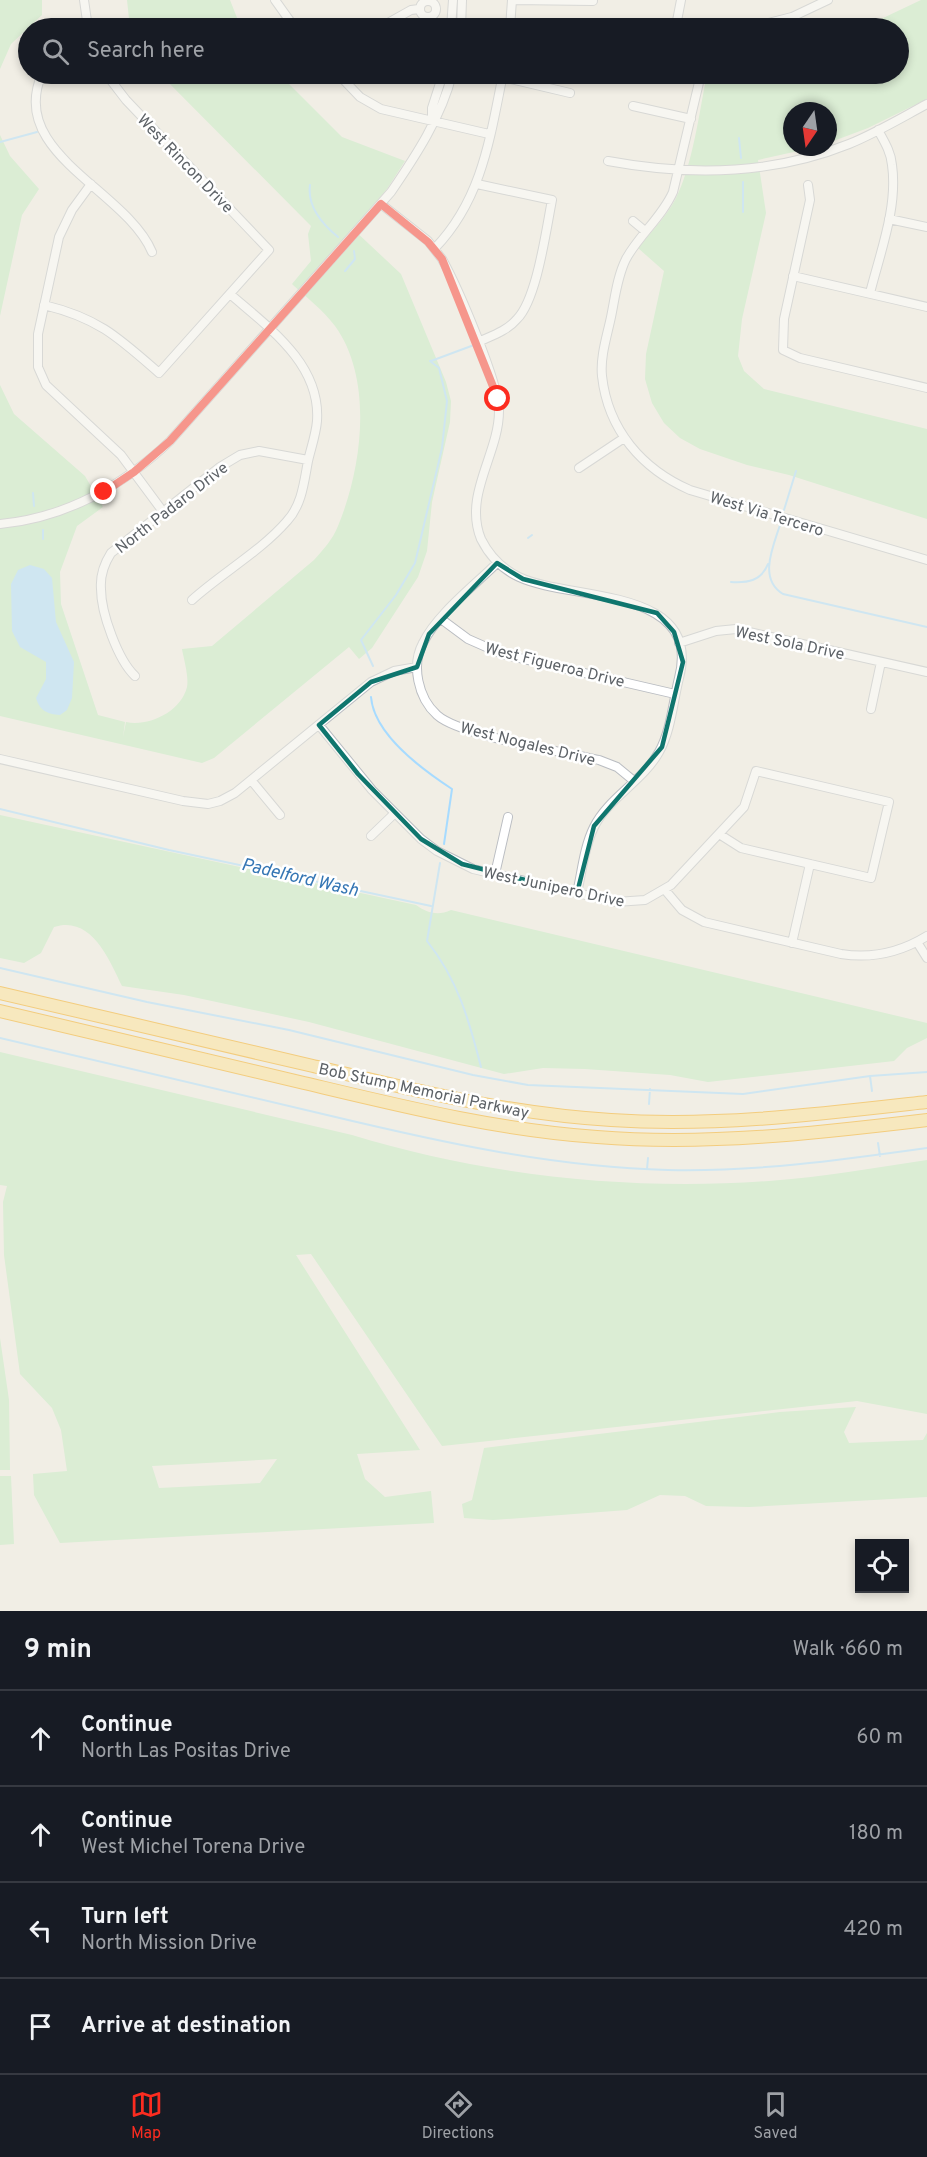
<!DOCTYPE html>
<html lang="en">
<head>
<meta charset="utf-8">
<style>
  :root { --surface:#171b24; --page:#20242c; --text:#f1f3f6; --muted:#9ea1a6; --line:#363941; --accent:#fc2c20 }
  body { margin:0; font-family:Overpass,sans-serif; background:var(--page); color:var(--text) }
  .controls { position:absolute; right:18px; bottom:18px; display:grid; overflow:hidden; border-radius:0px; box-shadow:0 3px 9px #0003 }
  .controls button { width:54px; height:54px; display:grid; place-items:center; padding:0; border:0; border-bottom:2px solid var(--line); background:var(--surface); color:var(--text); font:30px sans-serif }
  .compass { position:absolute; left:783px; top:102px; width:54px; height:54px; border-radius:50%; background:var(--surface); box-shadow:0 3px 9px #0003; rotate:193deg }
  .stop { position:absolute; width:18px; height:18px; margin:-14px; border:4px solid #fc2c20; border-radius:50%; background:#fff }
  .stop.end { background:#fc2c20; border-color:#fff; box-shadow:0 2px 6px #0008 }
  .list { margin:0; padding:0; list-style:none }
  h2 { display:flex; justify-content:space-between; align-items:center; height:78px; margin:0; padding:0 24px; font-size:26px }
  h2 small { font-size:20px; font-weight:400; color:var(--muted) }
  .list li { display:grid; grid-template-columns:39px 1fr auto; gap:18px; align-items:center; box-sizing:border-box; height:96px; padding:0 24px; border-top:2px solid var(--line) }
  .list b { display:block; font-size:22px; white-space:nowrap }
  .list p { margin:0; font-size:20px; white-space:nowrap; color:var(--muted) }
  .list em { font-size:20px; font-style:normal; color:var(--muted) }
  .icon { flex:none; width:33px; height:33px; fill:none; stroke:currentColor; stroke-width:2; stroke-linecap:round; stroke-linejoin:round }
  .map { position:relative; flex:none; width:927px; height:1611px; overflow:hidden }
  .search { position:absolute; background:var(--surface); box-shadow:0 3px 9px #0003; left:18px; right:18px; top:18px; height:66px; display:flex; align-items:center; gap:15px; box-sizing:border-box; padding:0 21px; border-radius:33px; color:var(--muted); font-size:22px }
  .sheet { height:462px; background:var(--surface) }
  nav { display:flex; justify-content:space-around; align-items:center; box-sizing:border-box; height:84px; border-top:2px solid var(--line); background:var(--surface); font-size:16px; color:var(--muted) }
  nav a { display:grid; justify-items:center; gap:3px }
  nav .on { color:var(--accent) }
  .map>svg:first-child { display:block }
  .green { fill:#c0ebbf; fill-rule:evenodd }
  .water { fill:#a7dbff }
  .lines { fill:none; stroke-linecap:round; stroke-linejoin:round }
  .stream { stroke:#a7dbff; stroke-width:2 }
  .minor-casing { stroke:#babdc2; stroke-width:10 }
  .highway-casing { stroke:#f6a300; stroke-width:14 }
  .minor { stroke:#fff; stroke-width:8 }
  .highway { stroke:#ffdf8e; stroke-width:12 }
  .route { stroke:#fc2c20; stroke-width:8 }
  .marked { fill:none; stroke:#0f766e; stroke-width:4.5; stroke-linejoin:round }
  .labels { text-anchor:middle; stroke-width:5; stroke-linejoin:round; paint-order:stroke }
  .street-label { font-size:16px; fill:#5d6267; stroke:#fff }
  .water-label { font-size:18px; font-style:italic; fill:#3576b4; stroke:#fff }
</style>
</head>
<body>
<div class="map">
<svg width="927" height="1611" viewBox="0 0 927 1611">
  <rect width="100%" height="100%" fill="#f1eee5"/>
  <!-- green -->
  <path class="green" d="M0,0H42V15L11,44L0,69Z
    M127,0H230L241,28H130Z
    M921,0H927V99L868,128L828,143V111H792V147H816L758,160L766,213L742,319L738,356L744,371L764,389L927,429V519L789,475L747,465L700,449L680,438L664,423L652,403L645,379L646,354L664,271L638,248C650,233 666,217 675,200C693,165 699,113 707,74H898V28H862Z
    M160,74H279L342,137L405,161L387,189L353,229L401,274L446,382L451,401L450,422L432,502L427,551L418,577L372,648L359,659L349,647L214,758L202,763L0,716V385L14,414L85,476L103,507L77,526L60,572L61,604L98,715L125,722L123,737L126,722C148,727 181,712 187,687C189,677 184,660 182,649L212,646L314,560C323,550 333,539 338,526C362,468 374,380 335,326C323,310 306,297 292,284L311,261L308,234L311,226Z
    M0,135L10,156L39,189L22,215L0,316Z
    M0,815L416,905C427,913 438,916 451,910L927,1023V1038L907,1048L894,1061L708,1082L670,1075L585,1069L543,1068L504,1074L309,1022L184,995L122,986C109,959 91,915 54,927L41,953L24,963L0,958Z
    M0,1052L352,1135C486,1176 630,1191 769,1181C822,1177 875,1168 927,1160V1414L857,1401L442,1446L311,1254L296,1255L420,1450L357,1454L365,1479L385,1497L431,1491L434,1523L60,1543L34,1495L33,1474L67,1471L61,1430L52,1408L20,1374L4,1255L3,1202L7,1186L0,1185ZM277,1459L260,1483L159,1488L152,1466Z
    M0,1338L9,1400L10,1470H0Z
    M856,1407L844,1432L849,1443L923,1440L927,1433V1497L749,1507L706,1506L685,1496L660,1495L627,1510L493,1520L464,1518L462,1504L472,1500L484,1448L780,1412Z
    M0,1476H11L14,1544L0,1545Z"/>
  <!-- water -->
  <path class="water" d="M30,565L44,569L52,578L56,622L74,662L72,698L67,710L60,715C47,714 40,711 36,698L46,679V662L20,647L12,631L11,584L18,570Z"/>
  <g class="lines">
    <!-- stream -->
    <path class="stream" d="M739,138L741,158
      M0,142L37,132
      M310,185C307,206 322,224 338,237
      M743,212V182
      M345,271L355,259L354,251
      M431,361L474,345
      M33,493L34,506
      M784,510L796,471
      M780,525C773,547 758,579 783,594L927,627
      M43,530V539
      M528,538L532,535
      M731,582C748,583 761,581 768,564
      M373,666L361,640L396,595L415,563L442,448L447,401L439,368L430,361
      M371,697C374,735 423,770 452,789L444,844
      M0,809L169,850L431,906
      M440,863L427,941C458,980 469,1020 481,1067
      M0,968L147,1002L289,1030L473,1075L528,1085L743,1094L870,1076L927,1072
      M0,1038C109,1063 218,1089 327,1115C440,1142 552,1167 668,1170C755,1172 841,1160 927,1148
      M870,1076L872,1091
      M649,1104L650,1089
      M878,1143L880,1156
      M647,1169L648,1158"/>
    <!-- minor casing -->
    <g class="minor-casing">
      <path id="minor" d="M84,0L88,28
        M275,0L295,28
        M512,0L593,1
        M681,0L676,26L693,28
        M420 9a8 8 0 1 1 16 0a8 8 0 1 1-16 0Z
        M379,28L411,10L419,9
        M451,28L453,0
        M461,28L462,0
        M510,28L512,0
        M749,28L792,17L828,0
        M42,74C7,153 126,190 152,252
        M338,74L360,97L381,109L489,134
        M701,74L673,192C662,217 639,235 626,259C617,277 615,298 611,317C607,336 600,357 602,376C608,430 642,469 690,490L927,560
        M502,77L570,93
        M633,106L691,119
        M432,120V108L443,74
        M608,161C689,176 772,175 849,144C876,133 901,118 927,104
        M91,184L72,210L59,237L38,334V367L46,385L121,455L164,513
        M477,184L552,200C546,230 537,299 517,319C507,331 491,336 478,342
        M808,185L810,200L784,319L783,350L800,358L927,388
        M381,204L428,241L442,259C457,286 499,382 499,411C499,454 463,495 481,539C489,555 502,569 519,577C570,601 703,586 679,678C673,702 671,731 659,752C643,781 608,798 594,827C584,847 582,872 577,893
        M889,219L927,227
        M633,221L645,231
        M435,248C482,199 490,138 503,74
        M793,276L927,307
        M870,293C880,253 898,207 892,165C891,152 884,141 878,130
        M44,305C98,318 118,337 159,373L269,250L126,100L106,74
        M579,468L624,438
        M0,524C65,518 123,486 170,441L391,192C415,157 442,116 452,74
        M497,563C475,585 437,614 423,643C411,665 418,698 437,715C460,736 565,752 599,760L617,767L634,781
        M192,600C222,573 261,551 287,521C302,505 304,482 308,461C311,448 316,434 317,421C321,364 268,327 230,294
        M441,619L468,639L502,654L675,694
        M679,643L716,631L736,629L927,672
        M135,676C118,660 101,613 101,589C100,577 104,564 111,553L220,467L240,455L259,451L308,460
        M871,709L881,662
        M319,725L372,790L421,839L437,851L473,869L616,902L645,900L671,885L744,807L756,771L889,802L871,878L741,848L719,834
        M0,759L183,801L208,804L220,801L235,793L371,682L394,671L417,667
        M251,780L280,815
        M371,836L395,813
        M495,874L508,817
        M665,890L682,910L704,922L841,954C872,959 901,952 927,936
        M917,942L927,958
        M792,943L810,864"/>
    </g>
    <!-- highway casing -->
    <g class="highway-casing">
      <path id="highway" d="M0,993C104,1017 209,1042 313,1066C412,1090 510,1114 611,1120C717,1127 821,1114 927,1102
        M0,1011C101,1035 203,1059 304,1083C401,1106 497,1130 597,1137C708,1146 817,1133 927,1120"/>
    </g>
    <!-- minor -->
    <use href="#minor" class="minor"/>
    <!-- highway -->
    <use href="#highway" class="highway"/>
  </g>
  <g class="lines">
    <!-- route -->
    <path class="route" d="M104,492L134,472L170,441L381,204L428,242L442,259L498,399"/>
  </g>
  <!-- marked area -->
  <path d="M0 0H927V1611H0ZM497,563L523,579L657,613L674,632L683,662L662,747L594,826L577,893L462,864L421,839L358,774L319,725L371,682L417,667L429,634Z" fill="#f1eee5" fill-opacity=".55" fill-rule="evenodd"/>
  <path class="marked" d="M497,563L523,579L657,613L674,632L683,662L662,747L594,826L577,893L462,864L421,839L358,774L319,725L371,682L417,667L429,634Z"/>
  <g class="labels">
    <!-- street labels -->
    <g class="street-label">
      <text transform="translate(186 163) rotate(46)" y="6">West Rincon Drive</text>
      <text transform="translate(171 507) rotate(-38)" y="6">North Padaro Drive</text>
      <text transform="translate(767 513) rotate(17)" y="6">West Via Tercero</text>
      <text transform="translate(790 642) rotate(12)" y="6">West Sola Drive</text>
      <text transform="translate(555 664) rotate(14)" y="6">West Figueroa Drive</text>
      <text transform="translate(528 743) rotate(14)" y="6">West Nogales Drive</text>
      <text transform="translate(554 886) rotate(12)" y="6">West Junipero Drive</text>
      <text transform="translate(424 1090) rotate(12)" y="6">Bob Stump Memorial Parkway</text>
    </g>
    <!-- water labels -->
    <g class="water-label">
      <text transform="translate(300 877) rotate(13)" y="6">Padelford Wash</text>
    </g>
  </g>
</svg>
<div class="controls">
<button><svg class="icon" aria-label="locate" viewBox="0 0 24 24"><circle cx="12" cy="12" r="6"/><path d="M12 2v4M12 18v4M2 12h4M18 12h4"/></svg></button>
</div>
<svg class="compass" viewBox="-18 -18 36 36"><path d="M0-13l5 13h-10z" fill="#e53935"/><path d="M0 13l5-13h-10z" fill="#9ea1a6"/></svg>
<div class="stop" style="left:498px;top:399px"></div>
<div class="stop end" style="left:104px;top:492px"></div>
<div class="search"><svg class="icon" aria-label="search" viewBox="0 0 24 24"><circle cx="10" cy="10" r="6"/><path d="M15 15l6 6"/></svg>Search here</div>
</div>
<section class="sheet">
<h2>9 min<small>Walk · 660 m</small></h2>
<ul class="list">
<li><svg class="icon" aria-label="ahead" viewBox="0 0 24 24"><path d="M12 20V5M6 11l6-6 6 6"/></svg><div><b>Continue</b><p>North Las Positas Drive</p></div><em>60 m</em></li>
<li><svg class="icon" aria-label="ahead" viewBox="0 0 24 24"><path d="M12 20V5M6 11l6-6 6 6"/></svg><div><b>Continue</b><p>West Michel Torena Drive</p></div><em>180 m</em></li>
<li><svg class="icon" aria-label="left" viewBox="0 0 24 24"><path d="M17 20v-9H6M10 6l-5 5 5 5"/></svg><div><b>Turn left</b><p>North Mission Drive</p></div><em>420 m</em></li>
<li><svg class="icon" aria-label="arrive" viewBox="0 0 24 24"><path d="M6 21V4h12l-3 4 3 4H6"/></svg><div><b>Arrive at destination</b></div></li>
</ul>
</section>
<nav>
<a class="on"><svg class="icon" aria-label="map" viewBox="0 0 24 24"><path d="M3 6l6-2 6 2 6-2v14l-6 2-6-2-6 2zM9 4v14M15 6v14"/></svg>Map</a>
<a><svg class="icon" aria-label="directions" viewBox="0 0 24 24"><path d="M12 3l9 9-9 9-9-9zM9 14v-3h6M13 9l2 2-2 2"/></svg>Directions</a>
<a><svg class="icon" aria-label="saved" viewBox="0 0 24 24"><path d="M7 4h10v16l-5-4-5 4z"/></svg>Saved</a>
</nav>
</body>
</html>
